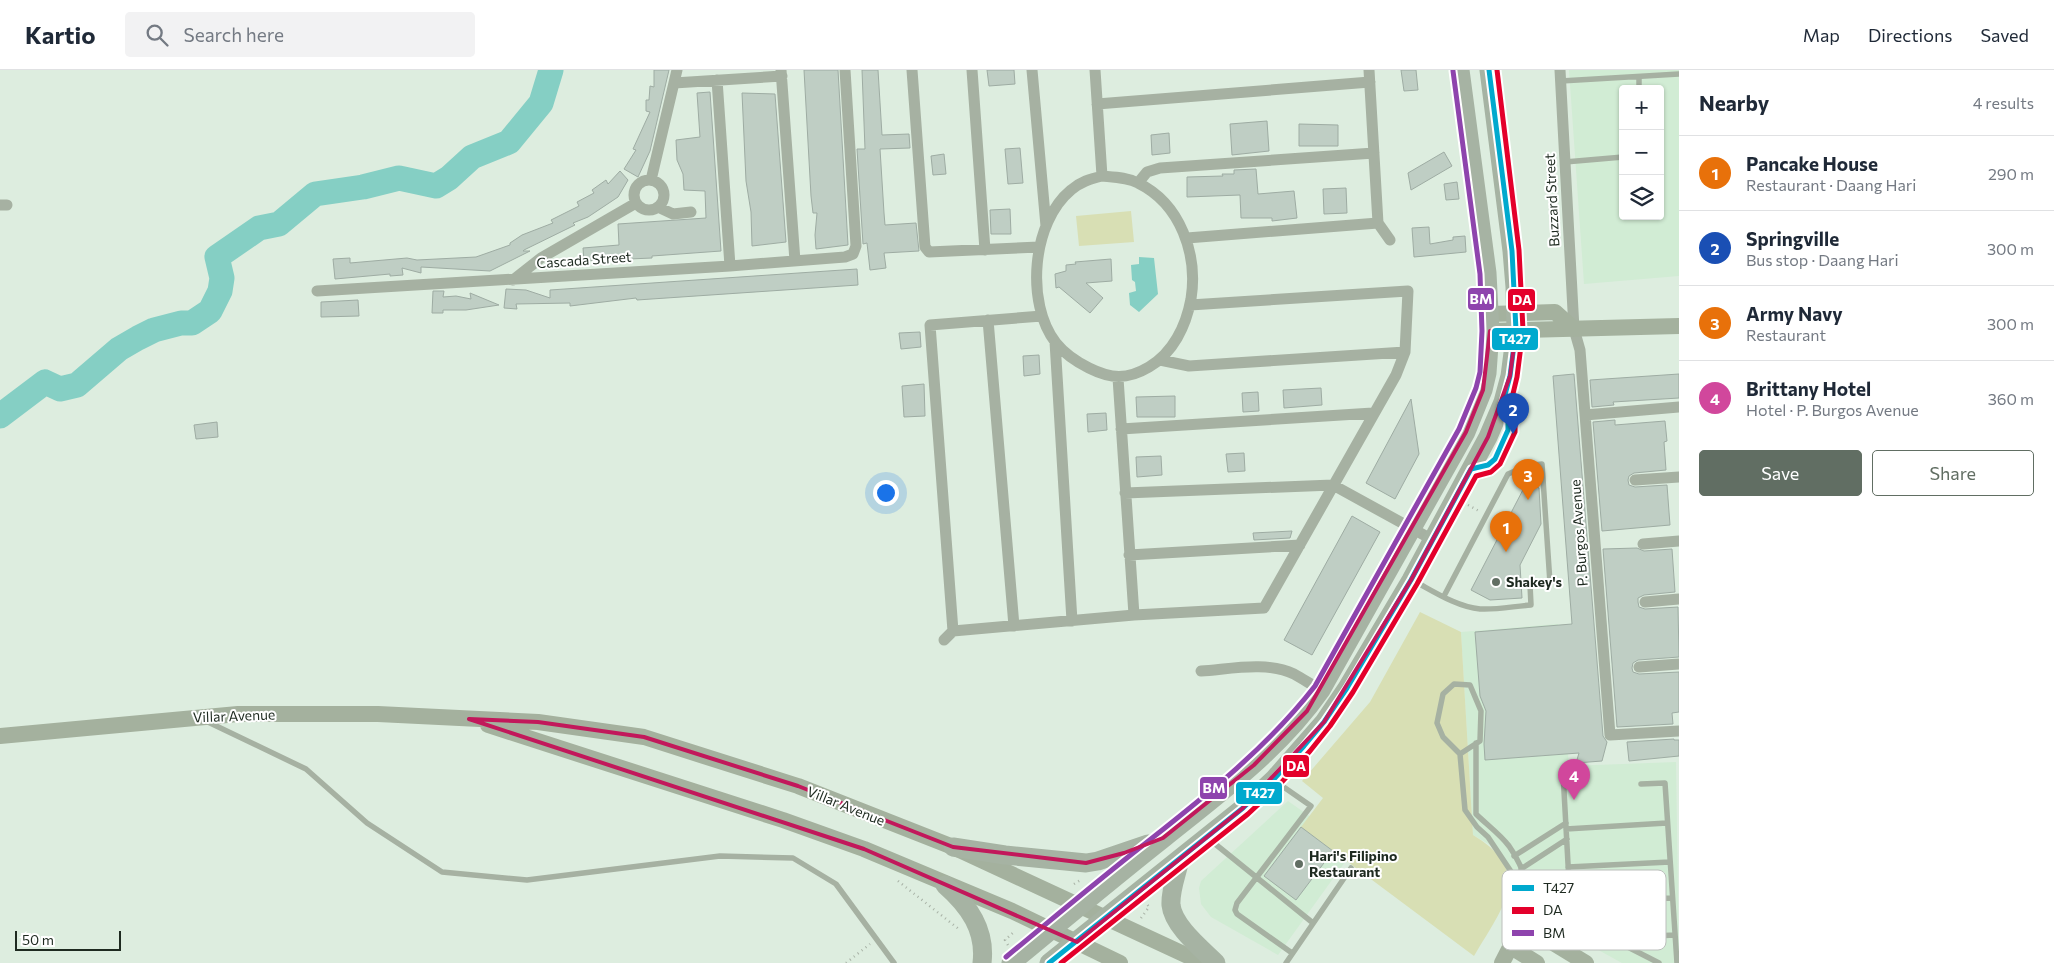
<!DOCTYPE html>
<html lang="en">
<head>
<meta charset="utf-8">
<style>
  :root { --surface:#fff; --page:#f2f2f3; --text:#1f2937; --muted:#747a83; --line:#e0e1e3; --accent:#616e63 }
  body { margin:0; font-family:Commissioner,sans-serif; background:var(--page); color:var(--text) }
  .controls { position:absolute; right:15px; top:15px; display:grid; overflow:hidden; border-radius:5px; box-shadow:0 1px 4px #0004 }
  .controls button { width:45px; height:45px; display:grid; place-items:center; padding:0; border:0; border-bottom:1px solid var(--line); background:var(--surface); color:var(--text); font:25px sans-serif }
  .scale { position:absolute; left:15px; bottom:12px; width:106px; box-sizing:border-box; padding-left:5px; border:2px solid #1e2a20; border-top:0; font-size:14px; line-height:18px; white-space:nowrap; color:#1e2a20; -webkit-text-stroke:4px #fff; paint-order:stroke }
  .you { position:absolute; left:885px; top:422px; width:18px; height:18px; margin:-12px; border:4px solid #fff; border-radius:50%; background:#1a73e8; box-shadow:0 0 0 8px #1a73e833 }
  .badge { display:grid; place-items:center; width:32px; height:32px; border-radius:50%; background:var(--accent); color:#fff; font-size:16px; font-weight:700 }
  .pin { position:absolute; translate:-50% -41px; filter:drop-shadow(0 1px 2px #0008) }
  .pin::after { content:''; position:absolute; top:26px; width:18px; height:15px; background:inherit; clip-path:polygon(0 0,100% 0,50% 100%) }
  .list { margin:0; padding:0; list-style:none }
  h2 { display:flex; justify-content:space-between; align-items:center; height:65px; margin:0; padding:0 20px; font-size:21px }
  h2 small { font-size:16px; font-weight:400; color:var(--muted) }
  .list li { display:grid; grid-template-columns:32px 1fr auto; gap:15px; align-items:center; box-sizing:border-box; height:75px; padding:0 20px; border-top:1px solid var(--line) }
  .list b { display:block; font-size:19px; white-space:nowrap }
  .list p { margin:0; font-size:16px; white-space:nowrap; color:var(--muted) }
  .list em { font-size:16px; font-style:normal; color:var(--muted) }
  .actions { display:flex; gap:10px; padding:15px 20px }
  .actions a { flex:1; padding:11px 0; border:1px solid var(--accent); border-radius:5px; text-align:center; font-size:18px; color:var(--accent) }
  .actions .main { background:var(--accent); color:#fff }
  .icon { flex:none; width:28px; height:28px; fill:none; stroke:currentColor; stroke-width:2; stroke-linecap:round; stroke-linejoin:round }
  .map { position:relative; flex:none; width:1679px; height:893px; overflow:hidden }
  header { display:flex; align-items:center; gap:30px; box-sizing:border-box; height:70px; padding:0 25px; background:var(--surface); border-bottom:1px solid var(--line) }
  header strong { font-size:24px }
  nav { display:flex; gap:28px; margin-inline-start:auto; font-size:18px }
  .search { width:350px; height:45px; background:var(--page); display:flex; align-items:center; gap:12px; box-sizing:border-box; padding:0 18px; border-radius:5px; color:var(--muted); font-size:19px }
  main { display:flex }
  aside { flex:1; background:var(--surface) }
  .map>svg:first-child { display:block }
  .built { fill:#d1ecd4; fill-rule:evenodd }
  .green { fill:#d8dfb4 }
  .water { fill:#85cfc4 }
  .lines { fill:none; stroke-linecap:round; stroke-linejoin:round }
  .river { stroke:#85cfc4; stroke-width:25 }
  .building { fill:#bfcec4; stroke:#9eaca3 }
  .path { stroke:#a8b2a6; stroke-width:2.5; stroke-dasharray:1 4; stroke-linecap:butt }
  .lane { stroke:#a6b1a2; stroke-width:5.5 }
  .street { stroke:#a6b1a2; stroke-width:11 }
  .secondary { stroke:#a4b19e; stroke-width:16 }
  .primary { stroke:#a6b3a3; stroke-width:19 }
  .bus-1-casing { stroke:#fff; stroke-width:9 }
  .bus-2-casing { stroke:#fff; stroke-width:9 }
  .bus-3-casing { stroke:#fff; stroke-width:9 }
  .bus-1 { stroke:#00a9ce; stroke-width:5 }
  .bus-2 { stroke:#e4002b; stroke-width:5 }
  .bus-3 { stroke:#8e44ad; stroke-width:5 }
  .marked { fill:none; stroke:#c2185b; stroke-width:4; stroke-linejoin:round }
  .poi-dot { fill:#616e63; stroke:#fff; stroke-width:2 }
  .labels { text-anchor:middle; stroke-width:4; stroke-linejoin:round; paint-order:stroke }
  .street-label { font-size:14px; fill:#1e2a20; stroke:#fff }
  .poi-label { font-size:14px; font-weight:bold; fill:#1e2a20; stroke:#fff; text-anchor:start }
  .key { fill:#fff; stroke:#bcbfbc; stroke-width:1 }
  .key-label { font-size:14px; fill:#1e2a20 }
  .line-badge { stroke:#fff; stroke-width:2 }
  .badge-label { font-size:14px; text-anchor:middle; font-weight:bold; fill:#fff }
</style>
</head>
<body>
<header>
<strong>Kartio</strong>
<div class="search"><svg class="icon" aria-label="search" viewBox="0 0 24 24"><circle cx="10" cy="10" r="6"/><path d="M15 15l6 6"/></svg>Search here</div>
<nav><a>Map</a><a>Directions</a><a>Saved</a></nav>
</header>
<main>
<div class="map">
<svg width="1679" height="893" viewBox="0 0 1679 893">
  <rect width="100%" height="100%" fill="#ddeddf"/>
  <!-- built -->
  <path class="built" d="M1569,0H1679V206L1584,214ZM1623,19H1660V146H1623Z
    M1558,554L1569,696L1676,692L1679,893H1622L1506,829L1509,809L1499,784L1490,775L1473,765L1461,562Z
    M1288,731L1355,778L1278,885L1211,847L1201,834L1199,818L1201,811Z"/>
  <!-- green -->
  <path class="green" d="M1131,141L1134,172L1079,176L1076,146Z
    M1420,542L1461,562L1473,765C1535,802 1502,838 1474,886L1301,757L1323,728L1302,711L1370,632Z"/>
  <!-- water -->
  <path class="water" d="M1139,187L1154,188L1158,224L1139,242L1130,235L1129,223L1136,221L1135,212L1132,210L1131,195L1139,194Z"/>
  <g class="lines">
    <!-- river -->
    <path class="river" d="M0,346L45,312L60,319L77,315L119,279L138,268L154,260L181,253H192L210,241L220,221L222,208L217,187L259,158L279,154L315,124L363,117L399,108L436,116L449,108L472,87L509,72L541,33L551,0"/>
  </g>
  <!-- building -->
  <path class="building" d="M654,0H669L650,81L638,107L624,99L636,80L633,79L650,42L646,41V30H649L650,16L654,17Z
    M804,0H838L848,175L816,179L815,165L817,143H813L811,126Z
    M862,0H878L882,65L909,64L910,78L880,79L884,143L885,155L916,153L919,181L884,183L886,198L870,200L867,173L863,174L857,79H865Z
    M987,0H1014L1015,14L989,16Z
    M1401,0H1416L1418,20L1404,21Z
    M710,22L721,181L652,186V188L584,191L583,178L619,175L618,154L706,148L705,121L684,120L683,104L677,90L676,70L700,67L697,23Z
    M742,23L775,24L786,172L752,176L751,142L746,111Z
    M1267,51L1269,81L1232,85L1230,54Z
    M1299,54L1338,55V76H1299Z
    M1169,63L1170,83L1152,85L1151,65Z
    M1020,78L1023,113L1008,114L1005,79Z
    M1444,82L1452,96L1411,120L1408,103Z
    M944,84L946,104L933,105L931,86Z
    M1256,99L1258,124L1294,121L1297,148L1272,151V148H1241L1240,125L1187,127V107L1223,106L1222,104H1234V100Z
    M620,101L628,110L618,127L588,147L573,153L575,155L524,180L523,181H530L490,201L421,197V203L402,198L403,205L390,206V204L335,209L333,189L350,188V193L407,188L417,190L476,187L510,175V173L522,165L553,153L551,150L579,136L577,132L594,123L592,120L606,110L608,114Z
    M1457,112L1459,129L1446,130L1444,114Z
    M1346,118L1347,143L1324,144L1323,119Z
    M1010,139L1011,164H991L990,140Z
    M1429,157L1430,174L1453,170V167L1465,166L1466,182L1414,187L1412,158Z
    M1111,189L1112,211L1086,213L1103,228L1090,243L1059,217L1056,218L1055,204L1066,201V195L1076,194L1075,192Z
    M857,199L858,215L637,230L636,228L570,236V233L516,234L517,239L504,238L506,219L526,220L550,228V220Z
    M433,221H444L443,227L456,226L471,229L470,223L499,235L466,240H443V243H432Z
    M358,230L359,246L321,247V232Z
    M920,262L921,277L901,279L899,263Z
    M1039,285L1040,304L1024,306L1023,286Z
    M1574,304L1603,666L1607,672L1602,691L1576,693L1579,683L1485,690L1484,674L1486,641L1480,626L1475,562L1572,554L1553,306Z
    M1679,304V328L1613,332L1614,335L1592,337L1590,310Z
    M924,314L925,346L904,347L902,316Z
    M1321,318L1322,335L1284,338L1283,320Z
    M1258,322L1259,341L1243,342L1242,323Z
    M1175,326V347H1137L1136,327Z
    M1411,329L1419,384L1395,429L1366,413Z
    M1106,343L1107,360L1088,362L1087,344Z
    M1615,350V355L1665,351L1667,371L1664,372L1666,400L1634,403L1629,406L1628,410L1629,415L1635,417L1667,415L1670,455L1602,461L1593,352Z
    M217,352L218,367L196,369L194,355Z
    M1244,383L1245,401L1228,402L1226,384Z
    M1161,386L1162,405L1137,407L1136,387Z
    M1527,412L1539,418L1541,454L1520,495L1522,528L1490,530L1471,520Z
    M1352,446L1380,462L1312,585L1284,570Z
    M1292,461L1290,468L1254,470L1253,463Z
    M1637,478L1644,481L1672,479L1675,522L1644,525L1638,528V532L1639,537L1645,539L1678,537L1679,587L1638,590L1633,593L1632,598L1633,602L1639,604L1679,602V642L1672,643L1673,654L1617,657L1603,479Z
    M1674,669V670H1679V686L1629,691L1627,672Z
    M1301,757L1333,781L1296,830L1264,806Z"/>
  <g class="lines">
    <!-- path -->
    <path class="path" d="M1468,435L1479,441
      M898,811L960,860
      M1074,814L1082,809
      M1141,848L1149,837L1147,834
      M1008,875L1005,870L1015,861
      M846,893L870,874"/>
    <!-- lane -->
    <path class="lane" d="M1639,7V19
      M1561,11L1679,4
      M1565,92L1623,87
      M1476,398L1488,395L1495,389L1508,360V349L1505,339
      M1414,511C1433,521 1457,537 1480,539C1497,540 1515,536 1531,535L1530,515L1550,513L1542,394L1527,396L1508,404L1444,526
      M208,652L306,699L367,753L442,802L527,810L720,786L793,788L836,814L894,893
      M1476,673V744C1486,754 1500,764 1509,776C1525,799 1535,832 1538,859
      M1460,684L1480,671L1481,641L1470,615L1454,614L1443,624L1437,653L1443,667L1460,684L1465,740L1477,757L1488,767L1512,803L1522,852
      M1563,703L1571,848L1659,893
      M1275,711L1311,736L1237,833L1235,840L1237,844L1292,883
      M1641,714L1665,713L1677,893
      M1566,759L1667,753
      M1209,769L1313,853
      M1514,786L1566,753
      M1568,797L1670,792
      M1521,799L1567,769
      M1570,832L1672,828
      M1612,868L1675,865
      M1286,893L1351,798"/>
    <!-- street -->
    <path class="street" d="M781,0L795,191
      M912,0L925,177L929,182L1039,177
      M972,0L985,180
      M1032,0L1046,156
      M1095,0L1102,106
      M1369,0L1378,153L1390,170
      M1560,0L1574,259L1580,280L1610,665L1679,661
      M717,10L730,196
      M674,13L782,6
      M1097,34L1370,12
      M1102,106C1114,107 1127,107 1138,113C1181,134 1198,185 1191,229C1186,256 1173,283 1149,297C1127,310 1111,309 1089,298C1077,292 1064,283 1056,273C1025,233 1032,152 1071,120C1080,112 1090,109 1102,106Z
      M634 125a15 15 0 1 1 30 0a15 15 0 1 1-30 0Z
      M651,110L677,0
      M1138,113L1147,102L1160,98L1374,83
      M0,135H7
      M658,137L673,144L691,142
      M1187,168L1378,153
      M513,210L541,188L636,133
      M317,221L730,196L845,187L853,184L856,176L845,0
      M988,250L1014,556
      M1055,272L1072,551
      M1160,290L1189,296L1405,282
      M1118,308L1134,545
      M1585,345L1679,337
      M1121,359L1373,343
      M1635,410L1679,407
      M1125,423L1333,415L1433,470
      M1643,474L1679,471
      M1129,485L1300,475
      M1645,532L1679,529
      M953,561L930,255L1042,246
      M944,570L953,561L1134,545L1264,538L1396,305L1405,282L1408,221L1190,235
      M1639,597L1679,594
      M1201,601C1231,599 1266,591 1294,604C1303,609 1312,615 1321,620"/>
    <!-- secondary -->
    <path class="secondary" d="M1489,244L1555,242L1574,259
      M1490,261L1679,256
      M488,655L783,750L864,779L1012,841L1120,893
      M0,666L238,644H378L538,652L644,667L798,716L953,777L1203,893
      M1511,877L1537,893
      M1502,893L1522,854L1586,893"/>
    <!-- primary -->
    <path class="primary" d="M953,777L1005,785L1086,793L1098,791L1148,774
      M1180,789C1177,804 1170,820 1171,835C1173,856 1202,879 1216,893
      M945,815C969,836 986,860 982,893
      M1011,893C1062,851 1112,809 1164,768C1220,723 1279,680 1321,620L1466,362L1483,320L1487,303L1490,261L1487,203L1460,0
      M1049,893L1243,738L1274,709L1324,652L1347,618L1411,510L1488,367L1503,332L1510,306L1516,260L1515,217L1512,181L1489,0"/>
    <!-- bus-1 casing -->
    <g class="bus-1-casing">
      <path id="bus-1" d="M1049,893L1243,738L1274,709L1304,676L1324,652L1347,618L1411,510L1471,399L1488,395L1495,389L1508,360V349L1503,332L1510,306L1516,260L1512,181L1489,0"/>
    </g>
    <!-- bus-2 casing -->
    <g class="bus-2-casing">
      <path id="bus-2" d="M1061,893L1248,744L1280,714L1310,681L1330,656L1353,622L1417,514L1476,406L1491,402L1500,394L1515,362V348L1511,332L1517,307L1523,260L1519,180L1497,0"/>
    </g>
    <!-- bus-3 casing -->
    <g class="bus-3-casing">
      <path id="bus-3" d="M1006,887C1051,850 1096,812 1142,776C1204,727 1266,679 1315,616L1459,359L1476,318L1480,302L1482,261L1480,204L1453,1"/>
    </g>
    <!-- bus-1 -->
    <use href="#bus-1" class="bus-1"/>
    <!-- bus-2 -->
    <use href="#bus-2" class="bus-2"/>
    <!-- bus-3 -->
    <use href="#bus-3" class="bus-3"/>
  </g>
  <!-- marked area -->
  <path class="marked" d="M1516,260L1510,306L1488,367L1411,510L1324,652L1243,738L1077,872L864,779L469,649L538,652L644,667L798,716L953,777L1086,793L1124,783L1163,768L1254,695L1307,641L1466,362L1483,320L1490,261Z"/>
  <!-- markers -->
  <g class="poi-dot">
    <circle cx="1496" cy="512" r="5"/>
    <circle cx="1299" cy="794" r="5"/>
  </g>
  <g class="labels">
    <!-- street labels -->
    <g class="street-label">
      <text transform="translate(1552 130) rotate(-93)" y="5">Buzzard Street</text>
      <text transform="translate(584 190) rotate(-4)" y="5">Cascada Street</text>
      <text transform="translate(1579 463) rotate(-94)" y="5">P. Burgos Avenue</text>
      <text transform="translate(234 646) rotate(-2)" y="5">Villar Avenue</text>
      <text transform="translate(846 736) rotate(22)" y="5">Villar Avenue</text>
    </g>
    <!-- poi labels -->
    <g class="poi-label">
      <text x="1506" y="517">Shakey's</text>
      <text x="1309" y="791">Hari's Filipino<tspan x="1309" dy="16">Restaurant</tspan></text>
    </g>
  </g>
  <!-- legend -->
  <rect x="1502" y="800" width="164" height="80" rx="8" class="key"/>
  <rect x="1512" y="815" width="22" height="6" fill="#00a9ce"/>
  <rect x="1512" y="837" width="22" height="7" fill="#e4002b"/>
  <rect x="1512" y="860" width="22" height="6" fill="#8e44ad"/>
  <g class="key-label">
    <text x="1543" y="823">T427</text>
    <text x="1543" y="845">DA</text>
    <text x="1543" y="868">BM</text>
  </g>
  <g class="line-badge">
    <rect x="1467" y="217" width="28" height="24" rx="5" fill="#8e44ad"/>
    <rect x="1507" y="218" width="29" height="24" rx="5" fill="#e4002b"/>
    <rect x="1491" y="257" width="48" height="24" rx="5" fill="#00a9ce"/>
    <rect x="1282" y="684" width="28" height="24" rx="5" fill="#e4002b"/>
    <rect x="1199" y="706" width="29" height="24" rx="5" fill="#8e44ad"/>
    <rect x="1235" y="711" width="48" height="24" rx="5" fill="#00a9ce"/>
  </g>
  <g class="badge-label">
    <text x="1481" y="234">BM</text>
    <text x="1522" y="235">DA</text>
    <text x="1515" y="274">T427</text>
    <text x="1296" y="701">DA</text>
    <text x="1214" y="723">BM</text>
    <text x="1259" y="728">T427</text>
  </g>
</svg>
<div class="controls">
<button>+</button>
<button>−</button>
<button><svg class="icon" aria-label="layers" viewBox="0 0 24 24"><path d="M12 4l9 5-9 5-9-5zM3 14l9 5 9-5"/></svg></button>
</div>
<div class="scale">50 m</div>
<div class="you"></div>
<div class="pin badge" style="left:1506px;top:482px;background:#e8710a">1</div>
<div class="pin badge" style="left:1513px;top:364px;background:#1a4fb4">2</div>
<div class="pin badge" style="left:1528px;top:430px;background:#e8710a">3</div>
<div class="pin badge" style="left:1574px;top:730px;background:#d1479c">4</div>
</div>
<aside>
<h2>Nearby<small>4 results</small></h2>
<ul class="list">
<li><span class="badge" style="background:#e8710a">1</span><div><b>Pancake House</b><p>Restaurant · Daang Hari</p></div><em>290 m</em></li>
<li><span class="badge" style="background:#1a4fb4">2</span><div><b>Springville</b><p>Bus stop · Daang Hari</p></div><em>300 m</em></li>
<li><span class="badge" style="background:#e8710a">3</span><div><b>Army Navy</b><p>Restaurant</p></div><em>300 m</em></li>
<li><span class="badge" style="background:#d1479c">4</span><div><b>Brittany Hotel</b><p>Hotel · P. Burgos Avenue</p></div><em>360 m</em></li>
</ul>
<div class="actions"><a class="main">Save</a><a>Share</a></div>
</aside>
</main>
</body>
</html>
